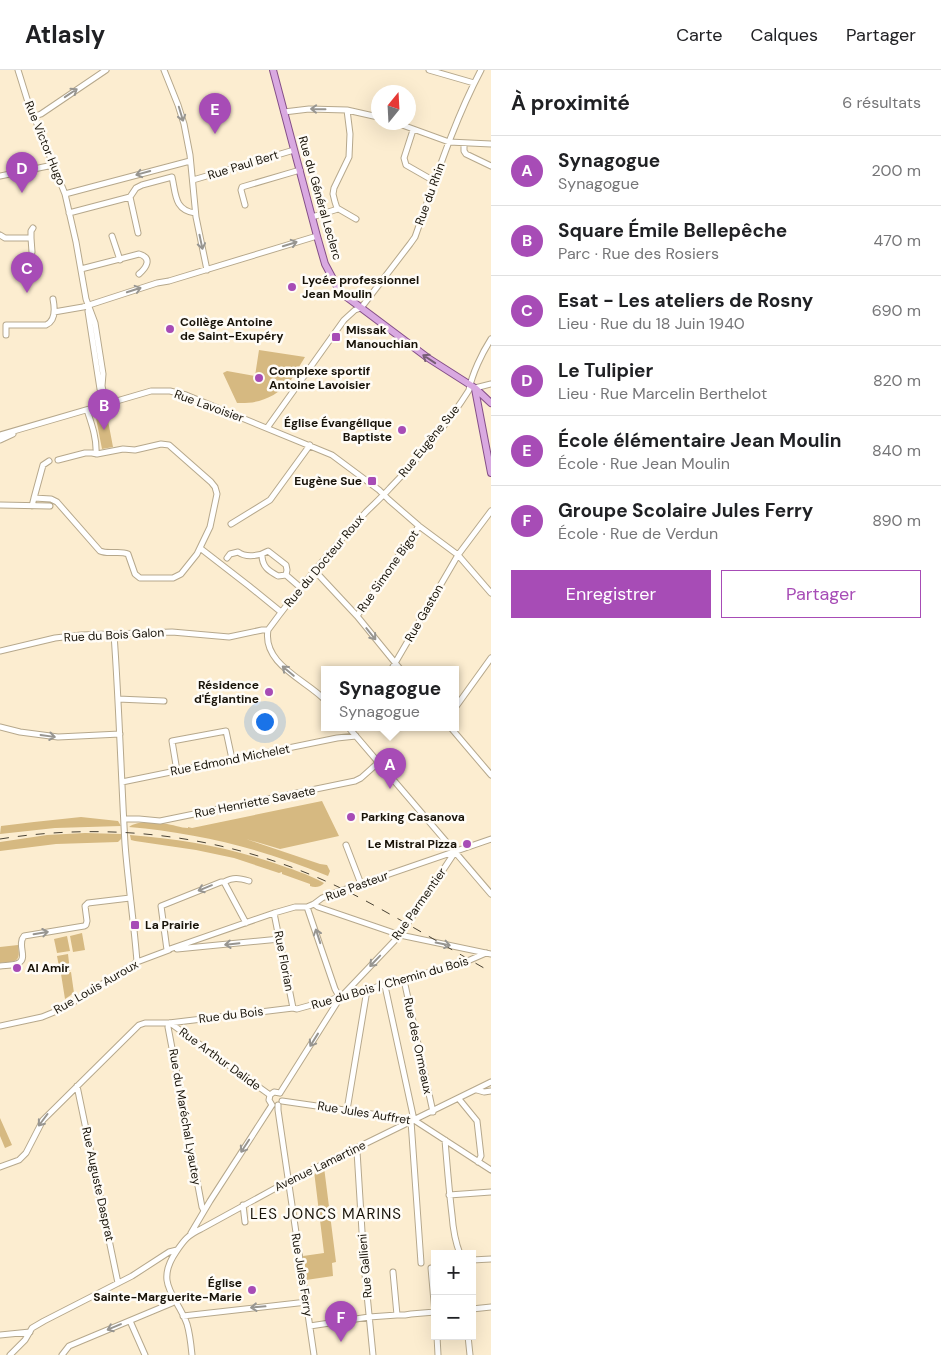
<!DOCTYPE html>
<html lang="fr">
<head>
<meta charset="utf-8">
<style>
  :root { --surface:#fff; --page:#f2f2f2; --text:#202124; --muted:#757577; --line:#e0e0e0; --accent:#a74cb6 }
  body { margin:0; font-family:"DM Sans",sans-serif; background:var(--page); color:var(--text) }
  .controls { position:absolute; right:15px; bottom:15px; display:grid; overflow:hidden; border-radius:0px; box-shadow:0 5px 20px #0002 }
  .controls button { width:45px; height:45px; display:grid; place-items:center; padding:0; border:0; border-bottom:1px solid var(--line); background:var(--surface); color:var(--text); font:25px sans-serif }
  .compass { position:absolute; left:371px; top:15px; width:45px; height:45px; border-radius:50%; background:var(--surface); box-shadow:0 5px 20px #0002; rotate:18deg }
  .you { position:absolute; left:264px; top:651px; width:18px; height:18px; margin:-12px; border:4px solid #fff; border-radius:50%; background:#1a73e8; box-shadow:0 0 0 8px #1a73e833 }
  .badge { display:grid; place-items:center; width:32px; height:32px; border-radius:50%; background:var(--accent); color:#fff; font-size:16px; font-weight:700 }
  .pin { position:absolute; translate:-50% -41px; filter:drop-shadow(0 1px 2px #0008) }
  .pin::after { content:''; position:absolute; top:26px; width:18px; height:15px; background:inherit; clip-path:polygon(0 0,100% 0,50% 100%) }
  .popup { position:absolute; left:321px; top:596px; width:138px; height:65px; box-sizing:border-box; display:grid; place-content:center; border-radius:0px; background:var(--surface); filter:drop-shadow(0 1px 4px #0005); font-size:16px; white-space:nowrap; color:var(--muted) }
  .popup b { font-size:19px; color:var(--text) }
  .popup::after { content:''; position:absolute; left:50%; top:100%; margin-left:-10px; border:10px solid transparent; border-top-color:var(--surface) }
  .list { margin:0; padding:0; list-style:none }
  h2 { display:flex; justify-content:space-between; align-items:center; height:65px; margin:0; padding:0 20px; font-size:21px }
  h2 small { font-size:16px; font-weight:400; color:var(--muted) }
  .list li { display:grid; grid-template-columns:32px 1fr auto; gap:15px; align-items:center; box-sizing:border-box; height:70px; padding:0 20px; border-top:1px solid var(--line) }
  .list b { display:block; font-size:19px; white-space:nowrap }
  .list p { margin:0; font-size:16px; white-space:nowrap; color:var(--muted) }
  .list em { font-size:16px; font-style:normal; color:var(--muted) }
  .actions { display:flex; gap:10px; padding:15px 20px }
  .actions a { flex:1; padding:11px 0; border:1px solid var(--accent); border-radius:0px; text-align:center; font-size:18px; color:var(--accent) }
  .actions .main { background:var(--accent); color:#fff }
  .map { position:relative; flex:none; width:491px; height:1285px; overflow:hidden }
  header { display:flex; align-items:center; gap:30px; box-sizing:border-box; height:70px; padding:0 25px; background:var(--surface); border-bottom:1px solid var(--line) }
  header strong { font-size:24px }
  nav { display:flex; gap:28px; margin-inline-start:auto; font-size:18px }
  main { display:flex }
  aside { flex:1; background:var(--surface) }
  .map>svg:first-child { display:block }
  .green { fill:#d6b981 }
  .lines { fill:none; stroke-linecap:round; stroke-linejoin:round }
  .minor-casing { stroke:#b6a88c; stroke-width:7 }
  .major-casing { stroke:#854f88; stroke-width:8 }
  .minor { stroke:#fff; stroke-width:5 }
  .major { stroke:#d9a9e1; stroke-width:6 }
  .rail { stroke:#494234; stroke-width:1; stroke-dasharray:9 9; stroke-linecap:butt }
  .oneway { stroke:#979590 }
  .oneway2 { stroke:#785e75 }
  .poi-dot { fill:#a74cb6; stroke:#fffcf6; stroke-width:2 }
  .labels { text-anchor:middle; stroke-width:5; stroke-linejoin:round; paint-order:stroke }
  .street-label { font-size:12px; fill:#181309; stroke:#fffcf6 }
  .poi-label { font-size:12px; font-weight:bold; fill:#181309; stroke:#fffcf6; text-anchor:start }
  .quarter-label { font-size:15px; letter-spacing:1px; fill:#181309; stroke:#fffcf6 }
</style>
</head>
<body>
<header>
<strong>Atlasly</strong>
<nav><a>Carte</a><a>Calques</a><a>Partager</a></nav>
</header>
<main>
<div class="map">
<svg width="491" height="1285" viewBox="0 0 491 1285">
  <rect width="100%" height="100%" fill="#fcedd0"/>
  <!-- green -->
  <path class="green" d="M259,280L305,287L291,310H289C277,328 257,334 237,333L223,303L227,301L255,306Z
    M106,340L113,377L102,379L95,343H99Z
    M322,731L339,766L280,779L246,769L320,794L327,795L330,801L328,806C264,779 198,763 129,757C139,749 165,753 176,756C181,757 184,758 188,758V757L192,758Z
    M81,747L118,751L121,756L55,758L0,764L1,756L34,752Z
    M85,763L122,764L121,769L118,772L56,774L0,781V772L47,765Z
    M130,765C180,769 227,777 274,793C291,799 308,804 324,813C321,817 315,818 310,816V814L282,804V802L279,803L234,788L196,780L135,771L131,770Z
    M82,863L85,880L73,882L70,866Z
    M67,866L70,881L57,883L54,869Z
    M18,875C21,893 16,891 0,893V877Z
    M68,884L70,901L60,902L57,886Z
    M71,902L74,923L65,929L61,904Z
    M0,1048L12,1075L5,1078L0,1066Z
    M324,1097L336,1192L332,1193L333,1206L306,1210L303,1186L324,1183L314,1101Z"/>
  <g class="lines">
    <!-- minor casing -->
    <g class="minor-casing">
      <path id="minor" d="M18,0L27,29L65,124L76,172L86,229L95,253L103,304L102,316L106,334
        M164,0L178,35L184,54L190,85L196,147L207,200
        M429,0L474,13
        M347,40L350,64L349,87L334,118L333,124L335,132L337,138L356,149
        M284,42L309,39L347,40L378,47
        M35,46L41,44L106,0
        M394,52L449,72L491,74
        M413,60L404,88L406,95L434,111
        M464,73V81L466,84L491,96
        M0,106L53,95
        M193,110L294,80
        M65,124L190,91
        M130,127L138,163
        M245,135L241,120L242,117L300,100
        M69,143L130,127L136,118L142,115L172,107C176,124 174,140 195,143
        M312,147L338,139
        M0,165L5,168H31L32,182
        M112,166L120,190
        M31,168V161L33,158
        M81,199L139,184C153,188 146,198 139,204
        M88,241L100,319
        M54,242L83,237L157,213L169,211L317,166
        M6,265V255H46C56,251 55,239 53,229
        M475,318L491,314
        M87,340C92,355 97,369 96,384
        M267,358L344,250L355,240L361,238L410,174L415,167C435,111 453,53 481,0
        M0,365L151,321H170L186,325L332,385L379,420L389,430L419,456L458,485L491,523
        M0,370L13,364
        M34,428L43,395L49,391
        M0,435L50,436
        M32,436L34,428L51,429L57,432L100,481C109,485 119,480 128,484L135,504L140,508H173L181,504L197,484L210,457L217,424L215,417L211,412L169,375L161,374L135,380L123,379L97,384L92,383H85L58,390
        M231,454L270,430L310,375
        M200,478L249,516L281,542
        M262,485C262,497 269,501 278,506L286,505L301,518
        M227,488L230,484L238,482C246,488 260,486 268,481L286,495L287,500L286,505
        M315,501L357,546L401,600
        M357,546L419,456
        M268,560C298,519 331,480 366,442C374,434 382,427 390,418C419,388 447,355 469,320C472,304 482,283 491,269
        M268,560C262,594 306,610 325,630
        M114,564C119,634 121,704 125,774C128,813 134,852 137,892
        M0,581L55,568L81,565L172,562L229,567L262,560H268
        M391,600L458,485L491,441
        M118,629L164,631
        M455,638L491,588
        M0,657L20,662L58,667L120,664
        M349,658L491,824
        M451,658L491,705
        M177,701L172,671L226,661L232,689
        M122,712L337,668L356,666
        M124,749H139L160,751L355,711L361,708L379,692
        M346,775L361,814
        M224,812C233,807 239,808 249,811
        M314,834L318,837L400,865L491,884
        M307,837L335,919L340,928
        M274,843L293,938
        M177,879L280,869
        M167,880L274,843L295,837H307L314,834L322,828L337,822L491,769
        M167,880L161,836L221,812H224L246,853
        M0,896C5,895 16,896 20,892C27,887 17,874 24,866L84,856L86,855L87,851L85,836L88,833L130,828
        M404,910L433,1042
        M385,916L414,1050
        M169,953L168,957L202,1137L204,1141
        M170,953L270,1025
        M0,956L42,947L64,938L137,892L169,880
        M77,1016L118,1213
        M477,1020L484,1022L491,1021
        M280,1023L340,928L400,865L455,782
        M459,1029L477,1051L481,1086L478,1092
        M282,1031L414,1050L491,1100
        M272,1035L269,1030L270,1025L274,1022L280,1023
        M278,1035V1040L314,1285
        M347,1040L367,920
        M411,1051L421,1193
        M445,1070C447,1095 449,1120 452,1145C453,1159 455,1171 460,1184
        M355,1078L357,1081L364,1194L373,1285
        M0,1097L19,1090L26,1083L43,1050L139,955L145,953H169L293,938L297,939L463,893L486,883
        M449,1125L491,1122
        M243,1135L245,1152
        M191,1163L210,1131L272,1035
        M472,1190L491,1189
        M431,1198L435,1243
        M393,1202L397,1245
        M472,1239L491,1237
        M183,1246L307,1232
        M130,1251L145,1285
        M310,1256L369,1247L397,1245H405L411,1244L435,1242
        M0,1265L30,1262
        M437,1266L438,1285
        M468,1266L470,1285
        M10,1285L25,1270L32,1258L44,1251L132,1206L169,1182L177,1180
        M62,1285L69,1276L172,1233L174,1231
        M192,1285C191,1275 190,1264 187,1254C177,1226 154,1214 176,1182C184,1170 188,1165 201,1159L285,1113L491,1012"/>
    </g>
    <!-- major casing -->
    <g class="major-casing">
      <path id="major" d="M273,0L317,166L325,194L340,222L428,288L475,318L491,333
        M475,319L491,403"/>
    </g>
    <!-- minor -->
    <use href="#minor" class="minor"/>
    <!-- major -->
    <use href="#major" class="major"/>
    <!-- rail -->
    <path class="rail" d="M0,769C113,751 228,766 332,814C356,825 379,838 402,851C432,868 461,885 491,902"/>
  </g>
  <!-- one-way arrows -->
  <defs><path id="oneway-shaft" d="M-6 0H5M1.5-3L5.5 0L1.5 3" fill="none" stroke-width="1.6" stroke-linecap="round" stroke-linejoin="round" transform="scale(1.25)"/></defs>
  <g class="oneway">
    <use href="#oneway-shaft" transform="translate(71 23) rotate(-34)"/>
    <use href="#oneway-shaft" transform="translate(318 39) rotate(-179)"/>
    <use href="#oneway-shaft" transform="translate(181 44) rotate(73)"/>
    <use href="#oneway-shaft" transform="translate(143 103) rotate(165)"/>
    <use href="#oneway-shaft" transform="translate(201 172) rotate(78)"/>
    <use href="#oneway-shaft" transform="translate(290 174) rotate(-17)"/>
    <use href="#oneway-shaft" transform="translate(134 220) rotate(-18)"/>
    <use href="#oneway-shaft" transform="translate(371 564) rotate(51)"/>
    <use href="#oneway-shaft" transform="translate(288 601) rotate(-140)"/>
    <use href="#oneway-shaft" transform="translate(48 666) rotate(8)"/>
    <use href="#oneway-shaft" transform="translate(205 818) rotate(158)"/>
    <use href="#oneway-shaft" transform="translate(41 863) rotate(-9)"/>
    <use href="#oneway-shaft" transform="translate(318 866) rotate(-108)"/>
    <use href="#oneway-shaft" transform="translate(232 874) rotate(174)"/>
    <use href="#oneway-shaft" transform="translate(443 874) rotate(11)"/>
    <use href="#oneway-shaft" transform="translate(375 891) rotate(134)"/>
    <use href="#oneway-shaft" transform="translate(314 970) rotate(122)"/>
    <use href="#oneway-shaft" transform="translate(43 1050) rotate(127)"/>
    <use href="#oneway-shaft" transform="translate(245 1076) rotate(123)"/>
    <use href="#oneway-shaft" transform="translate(258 1237) rotate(175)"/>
    <use href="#oneway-shaft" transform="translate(114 1257) rotate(157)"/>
  </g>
  <use class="oneway2" href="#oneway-shaft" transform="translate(429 289) rotate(-146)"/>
  <!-- markers -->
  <g class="poi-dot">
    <circle cx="292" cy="217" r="5"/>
    <circle cx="170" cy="259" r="5"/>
    <rect x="331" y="262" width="10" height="10" rx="2.5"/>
    <circle cx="259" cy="308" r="5"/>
    <circle cx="402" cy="360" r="5"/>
    <rect x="367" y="406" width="10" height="10" rx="2.5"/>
    <circle cx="269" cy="622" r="5"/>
    <circle cx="351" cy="747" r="5"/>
    <circle cx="467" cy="774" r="5"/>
    <rect x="130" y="850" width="10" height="10" rx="2.5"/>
    <circle cx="17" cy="898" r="5"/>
    <circle cx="252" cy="1220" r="5"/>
  </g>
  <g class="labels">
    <!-- street labels -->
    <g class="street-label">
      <text transform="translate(45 73) rotate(68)" y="4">Rue Victor Hugo</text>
      <text transform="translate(243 95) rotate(-17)" y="4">Rue Paul Bert</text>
      <text transform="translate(430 124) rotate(-70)" y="4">Rue du Rhin</text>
      <text transform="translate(320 128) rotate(74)" y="4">Rue du Général Leclerc</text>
      <text transform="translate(209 336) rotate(20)" y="4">Rue Lavoisier</text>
      <text transform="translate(429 371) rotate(-51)" y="4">Rue Eugène Sue</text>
      <text transform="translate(324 491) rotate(-50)" y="4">Rue du Docteur Roux</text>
      <text transform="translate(388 501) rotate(-55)" y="4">Rue Simone Bigot</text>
      <text transform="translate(424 543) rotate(-60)" y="4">Rue Gaston</text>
      <text transform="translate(114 565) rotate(-3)" y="4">Rue du Bois Galon</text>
      <text transform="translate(230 690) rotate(-11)" y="4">Rue Edmond Michelet</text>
      <text transform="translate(255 732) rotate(-11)" y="4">Rue Henriette Savaete</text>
      <text transform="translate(357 816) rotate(-20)" y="4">Rue Pasteur</text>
      <text transform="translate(419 834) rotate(-55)" y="4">Rue Parmentier</text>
      <text transform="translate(284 891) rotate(79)" y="4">Rue Florian</text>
      <text transform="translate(390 913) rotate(-16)" y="4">Rue du Bois / Chemin du Bois</text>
      <text transform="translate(96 917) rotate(-30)" y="4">Rue Louis Auroux</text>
      <text transform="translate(231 945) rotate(-7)" y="4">Rue du Bois</text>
      <text transform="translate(418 976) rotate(78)" y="4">Rue des Ormeaux</text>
      <text transform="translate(220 989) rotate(36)" y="4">Rue Arthur Dalide</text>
      <text transform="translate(364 1043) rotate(9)" y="4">Rue Jules Auffret</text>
      <text transform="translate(185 1047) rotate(80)" y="4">Rue du Maréchal Lyautey</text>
      <text transform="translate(320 1096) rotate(-26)" y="4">Avenue Lamartine</text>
      <text transform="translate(98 1114) rotate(78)" y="4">Rue Auguste Dasprat</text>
      <text transform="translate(365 1196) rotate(-95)" y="4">Rue Gallieni</text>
      <text transform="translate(302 1205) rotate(81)" y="4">Rue Jules Ferry</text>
    </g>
    <!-- poi labels -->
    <g class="poi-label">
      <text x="302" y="214">Lycée professionnel<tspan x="302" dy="14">Jean Moulin</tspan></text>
      <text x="180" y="256">Collège Antoine<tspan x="180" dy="14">de Saint-Exupéry</tspan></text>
      <text x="346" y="264">Missak<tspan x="346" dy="14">Manouchian</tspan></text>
      <text x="269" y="305">Complexe sportif<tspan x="269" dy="14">Antoine Lavoisier</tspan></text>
      <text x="392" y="357" text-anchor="end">Église Évangélique<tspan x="392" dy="14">Baptiste</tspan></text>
      <text x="362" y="415" text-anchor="end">Eugène Sue</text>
      <text x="259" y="619" text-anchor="end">Résidence<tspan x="259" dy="14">d'Églantine</tspan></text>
      <text x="361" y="751">Parking Casanova</text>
      <text x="457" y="778" text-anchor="end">Le Mistral Pizza</text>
      <text x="145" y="859">La Prairie</text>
      <text x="27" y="902">Al Amir</text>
      <text x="242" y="1217" text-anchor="end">Église<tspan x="242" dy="14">Sainte-Marguerite-Marie</tspan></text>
    </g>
    <!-- quarter labels -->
    <g class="quarter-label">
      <text x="326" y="1149">LES JONCS MARINS</text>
    </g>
  </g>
</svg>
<div class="controls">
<button>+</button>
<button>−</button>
</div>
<svg class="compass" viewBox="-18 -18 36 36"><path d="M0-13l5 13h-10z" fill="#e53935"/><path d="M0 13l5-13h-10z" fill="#757577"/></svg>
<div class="you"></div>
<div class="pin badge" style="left:390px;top:719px">A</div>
<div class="popup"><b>Synagogue</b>Synagogue</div>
<div class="pin badge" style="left:104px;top:360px">B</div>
<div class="pin badge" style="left:27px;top:223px">C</div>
<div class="pin badge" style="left:22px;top:123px">D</div>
<div class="pin badge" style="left:215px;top:64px">E</div>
<div class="pin badge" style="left:341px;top:1272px">F</div>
</div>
<aside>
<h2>À proximité<small>6 résultats</small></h2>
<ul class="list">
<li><span class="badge">A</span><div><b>Synagogue</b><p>Synagogue</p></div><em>200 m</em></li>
<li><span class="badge">B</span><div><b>Square Émile Bellepêche</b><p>Parc · Rue des Rosiers</p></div><em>470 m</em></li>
<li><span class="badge">C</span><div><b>Esat - Les ateliers de Rosny</b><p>Lieu · Rue du 18 Juin 1940</p></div><em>690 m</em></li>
<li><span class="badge">D</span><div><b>Le Tulipier</b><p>Lieu · Rue Marcelin Berthelot</p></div><em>820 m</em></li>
<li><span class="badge">E</span><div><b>École élémentaire Jean Moulin</b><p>École · Rue Jean Moulin</p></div><em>840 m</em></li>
<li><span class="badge">F</span><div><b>Groupe Scolaire Jules Ferry</b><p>École · Rue de Verdun</p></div><em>890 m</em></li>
</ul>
<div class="actions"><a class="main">Enregistrer</a><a>Partager</a></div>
</aside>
</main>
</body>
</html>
